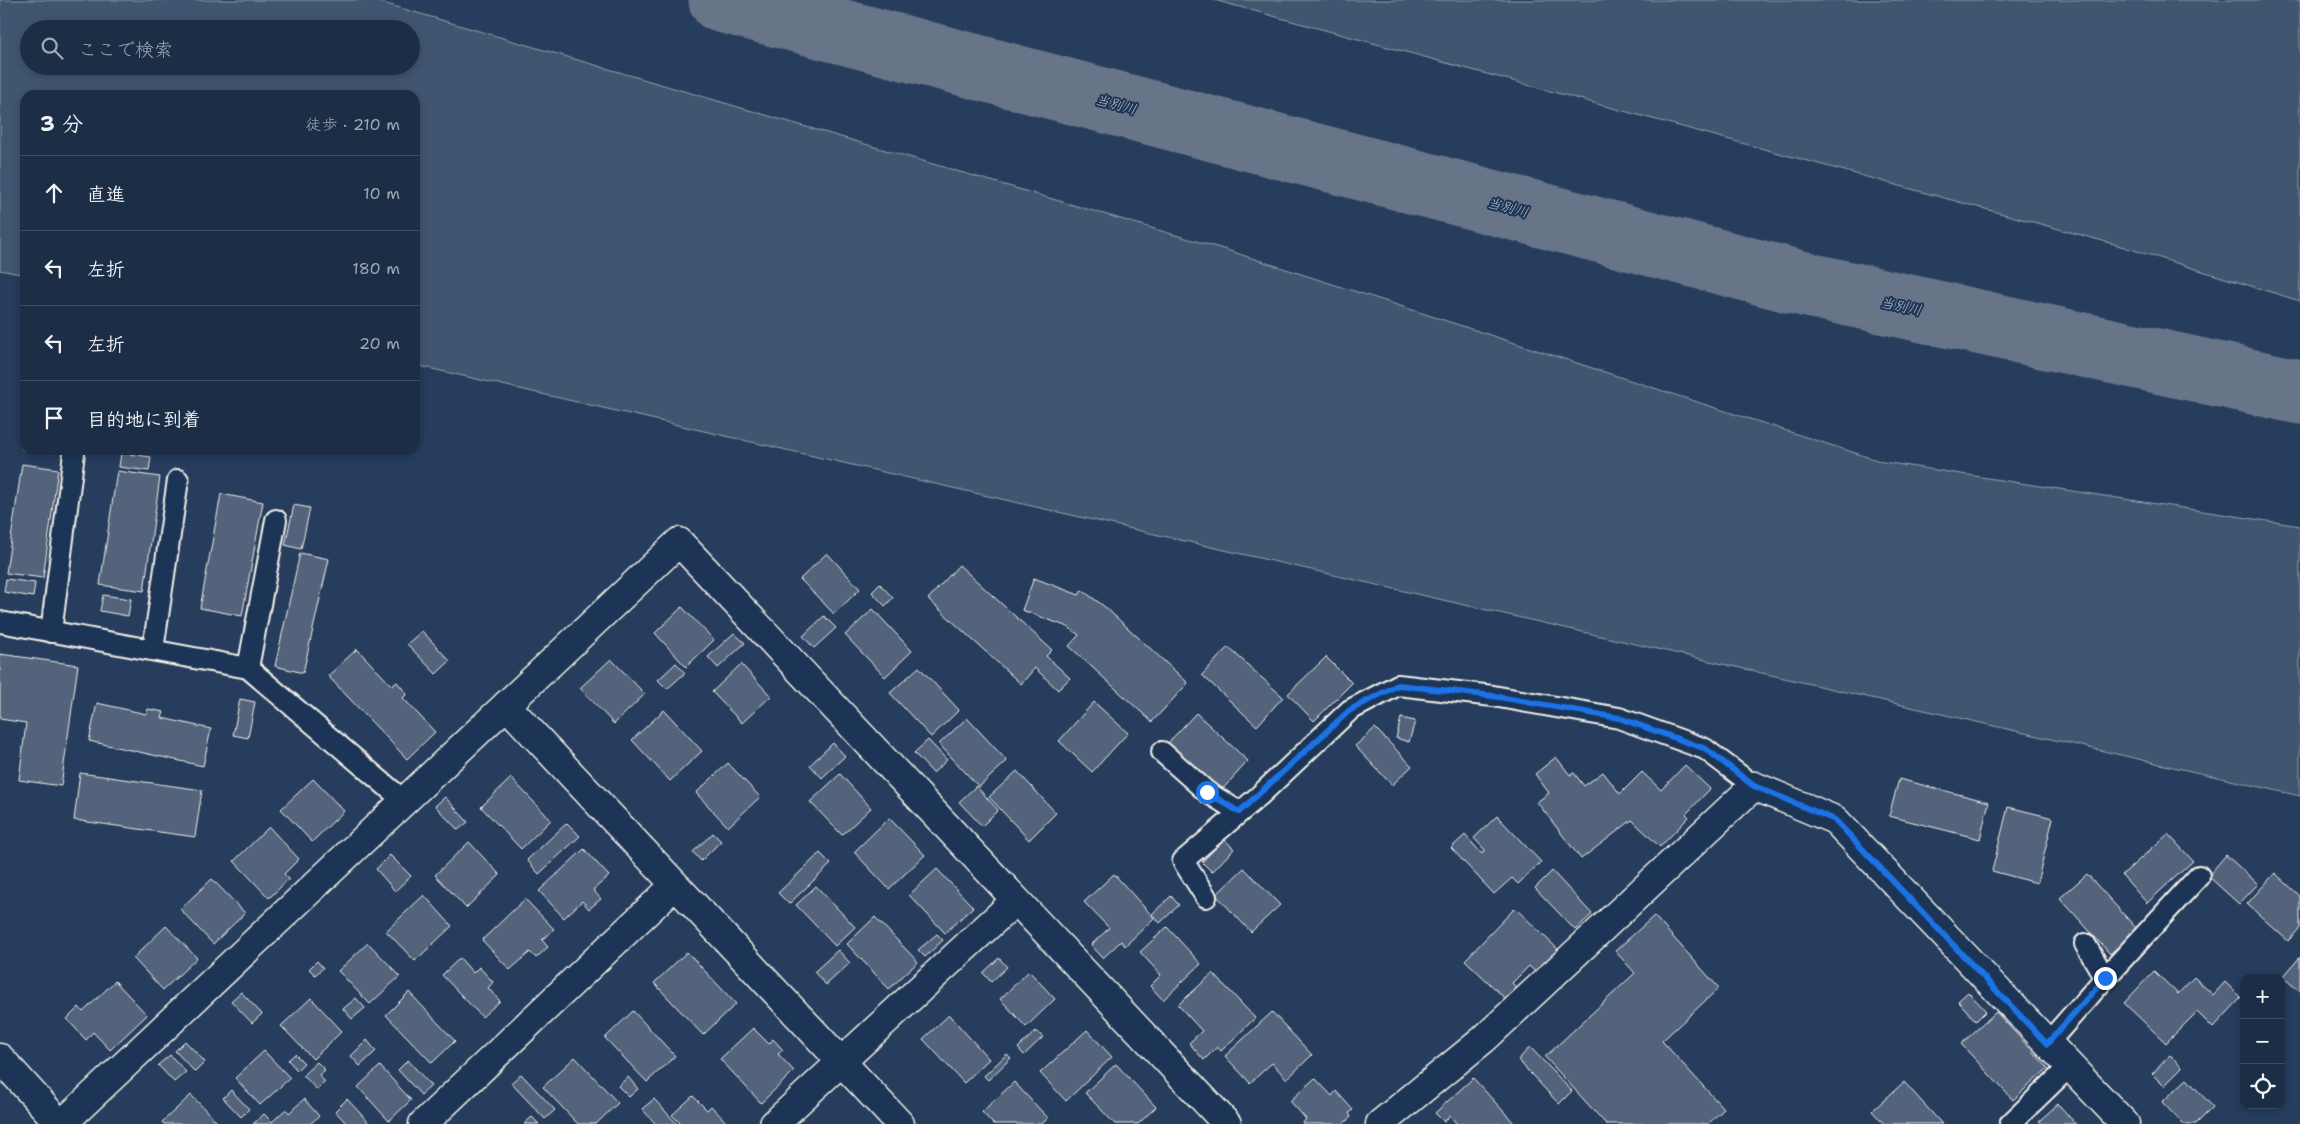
<!DOCTYPE html>
<html lang="ja">
<head>
<meta charset="utf-8">
<style>
  :root { --surface:#1c2e46; --page:#293a51; --text:#f1f3f6; --muted:#a0a8b3; --line:#3a4a5f }
  body { margin:0; font-family:"Shantell Sans","Klee One",sans-serif; background:var(--page); color:var(--text) }
  .controls { position:absolute; right:15px; bottom:15px; display:grid; overflow:hidden; border-radius:10px; box-shadow:0 2px 8px #0003 }
  .controls button { width:45px; height:45px; display:grid; place-items:center; padding:0; border:0; border-bottom:1px solid var(--line); background:var(--surface); color:var(--text); font:25px sans-serif }
  .stop { position:absolute; width:15px; height:15px; margin:-11px; border:4px solid #1a73e8; border-radius:50%; background:#fff }
  .stop.end { background:#1a73e8; border-color:#fff; box-shadow:0 1px 5px #0008 }
  .list { margin:0; padding:0; list-style:none }
  h2 { display:flex; justify-content:space-between; align-items:center; height:65px; margin:0; padding:0 20px; font-size:21px }
  h2 small { font-size:16px; font-weight:400; color:var(--muted) }
  .list li { display:grid; grid-template-columns:32px 1fr auto; gap:15px; align-items:center; box-sizing:border-box; height:75px; padding:0 20px; border-top:1px solid var(--line) }
  .list b { display:block; font-size:19px; white-space:nowrap }
  .list em { font-size:16px; font-style:normal; color:var(--muted) }
  .icon { flex:none; width:28px; height:28px; fill:none; stroke:currentColor; stroke-width:2; stroke-linecap:round; stroke-linejoin:round }
  .map { position:relative; flex:none; width:2300px; height:1124px; overflow:hidden }
  .search { position:absolute; background:var(--surface); box-shadow:0 2px 8px #0003; left:20px; top:20px; width:400px; height:55px; display:flex; align-items:center; gap:12px; box-sizing:border-box; padding:0 18px; border-radius:28px; color:var(--muted); font-size:19px }
  .panel { position:absolute; background:var(--surface); box-shadow:0 2px 8px #0003; left:20px; top:90px; width:400px; height:365px; border-radius:15px }
  .map>svg:first-child { display:block }
  .green { fill:#40546f; stroke:#9aa2ac; fill-rule:evenodd }
  .lines { fill:none; stroke-linecap:round; stroke-linejoin:round }
  .river { stroke:#677588; stroke-width:65 }
  .building { fill:#52647b; stroke:#f4f1e8 }
  .service-casing { stroke:#f4f1e8; stroke-width:24 }
  .minor-casing { stroke:#f4f1e8; stroke-width:31 }
  .service { stroke:#1d3557; stroke-width:20 }
  .minor { stroke:#1d3557; stroke-width:28 }
  .route { stroke:#1a73e8; stroke-width:6 }
  .labels { text-anchor:middle; stroke-width:4; stroke-linejoin:round; paint-order:stroke }
  .water-label { font-size:14px; font-style:italic; fill:#bcbfc2; stroke:#1d3557 }
</style>
</head>
<body>
<div class="map">
<svg width="2300" height="1124" viewBox="0 0 2300 1124">
  <rect width="100%" height="100%" fill="#263d5d"/>
  <filter id="ink" filterUnits="userSpaceOnUse"><feTurbulence type="fractalNoise" baseFrequency=".02" numOctaves="2"/><feDisplacementMap in="SourceGraphic" scale="10" xChannelSelector="R" yChannelSelector="G"/><feConvolveMatrix kernelMatrix="1 2 1 2 8 2 1 2 1" color-interpolation-filters="sRGB"/></filter>
  <g filter="url(#ink)">
    <!-- green -->
    <path class="green" d="M0,0H373L1230,251L1883,462L2300,526V796L415,365V95H25V275L0,270ZM29,29H411V66H29Z
      M1214,0H2300V301L2114,244Z"/>
    <g class="lines">
      <!-- river -->
      <path class="river" d="M721,0L1808,285L2300,392"/>
    </g>
    <!-- building -->
    <path class="building" d="M25,432V449H22Z
      M30,450H51V453Z
      M121,453L151,457L149,471L119,467Z
      M22,464L58,469L43,578L6,573Z
      M117,471L160,477L144,591L100,585Z
      M221,494L263,502L242,616L200,608Z
      M294,505L310,508L301,549L285,545Z
      M300,553L329,559L303,673L275,666Z
      M827,553L860,589L834,614L800,579Z
      M959,565L1052,650L1046,656L1070,678L1058,690L1035,668L1021,684L928,599Z
      M1034,578L1079,595L1082,590L1105,607L1188,683L1152,722L1069,646L1079,635L1068,627L1022,610Z
      M6,579L35,583L33,597L4,592Z
      M880,584L893,598L885,606L872,592Z
      M103,595L131,599L128,616L100,611Z
      M682,607L714,640L686,667L655,633Z
      M873,609L912,651L885,677L845,635Z
      M824,616L836,628L814,648L803,636Z
      M422,631L450,661L436,674L407,644Z
      M734,633L745,643L718,668L708,657Z
      M1228,647L1283,697L1257,726L1202,675Z
      M357,649L392,686L397,682L407,694L403,698L435,732L407,759L328,676Z
      M0,654L78,665L61,786L19,780L26,723L0,719Z
      M1326,657L1352,683L1314,721L1288,694Z
      M611,659L645,694L614,724L580,688Z
      M676,663L685,673L667,689L658,680Z
      M741,664L771,696L742,723L712,692Z
      M919,667L959,710L931,737L890,693Z
      M240,699L255,702L248,738L233,735Z
      M1094,702L1128,733L1092,772L1059,741Z
      M97,703L146,714L148,709L164,712L162,718L211,729L203,766L89,741Z
      M664,710L702,751L670,781L632,740Z
      M1196,713L1248,761L1220,792L1167,744Z
      M967,718L1007,761L979,787L939,744Z
      M1401,718L1415,721L1409,742L1396,738Z
      M1375,728L1412,766L1392,785L1355,746Z
      M928,740L947,760L933,773L914,753Z
      M833,743L845,756L822,778L810,765Z
      M1556,757L1570,775L1574,773L1584,786L1603,772L1620,794L1642,772L1661,790L1685,765L1710,789L1686,814L1689,817L1660,847L1632,820L1581,859L1537,802L1549,793L1535,774Z
      M728,763L760,797L728,827L696,793Z
      M1017,771L1056,813L1029,840L989,797Z
      M80,773L202,790L195,837L74,820Z
      M840,774L871,808L842,835L810,802Z
      M511,778L551,820L521,849L481,807Z
      M313,779L344,811L312,842L281,809Z
      M1899,779L1989,802L1980,839L1889,816Z
      M976,786L998,810L982,826L959,802Z
      M445,797L468,822L458,830L435,806Z
      M2008,807L2053,818L2037,883L1992,871Z
      M1497,816L1541,862L1518,884L1512,878L1494,894L1451,848L1465,835L1482,854L1485,850L1474,838Z
      M889,818L925,855L889,889L854,852Z
      M567,823L580,836L539,874L527,860Z
      M269,827L299,859L284,874L289,879L269,898L234,861Z
      M713,833L721,841L701,861L693,852Z
      M2168,834L2193,861L2147,903L2122,875Z
      M1224,839L1234,849L1212,872L1202,862Z
      M469,842L500,875L466,908L435,875Z
      M584,849L609,876L593,890L601,899L589,909L582,901L564,918L539,891Z
      M820,853L831,864L789,904L778,893Z
      M390,855L411,876L395,891L376,869Z
      M2226,855L2258,884L2239,904L2208,876Z
      M1244,868L1280,905L1251,932L1216,895Z
      M937,869L973,907L945,933L909,895Z
      M1552,871L1592,914L1575,930L1535,888Z
      M2275,873L2300,896V928L2288,941L2247,904Z
      M1114,874L1154,918L1125,946L1121,941L1103,958L1091,945L1109,928L1084,902Z
      M2087,874L2137,929L2110,954L2060,898Z
      M212,879L245,913L213,944L180,909Z
      M816,886L855,927L835,946L796,905Z
      M424,895L452,926L415,961L386,931Z
      M1171,896L1179,905L1160,923L1152,914Z
      M525,899L554,929L542,940L548,947L536,958L530,952L510,970L482,940Z
      M1515,908L1564,955L1542,978L1529,966L1512,983L1520,991L1510,1003L1465,960Z
      M1654,916L1719,988L1662,1041L1724,1109L1708,1124H1606L1545,1057L1635,973L1615,951Z
      M875,917L918,962L889,989L847,944Z
      M166,926L197,958L163,990L133,958Z
      M1167,927L1201,964L1163,1000L1150,986L1161,975L1140,952Z
      M937,934L943,940L925,957L918,950Z
      M368,943L400,976L370,1004L338,971Z
      M838,950L850,963L826,985L814,972Z
      M687,952L736,1004L703,1035L654,983Z
      M2300,957V992L2283,977Z
      M460,958L473,973L479,967L493,982L488,988L500,1001L482,1017L442,975Z
      M999,958L1007,967L991,982L983,973Z
      M317,961L323,968L315,975L309,969Z
      M1029,971L1055,999L1026,1027L1000,999Z
      M2154,971L2178,994L2194,977L2213,995L2225,982L2241,998L2213,1028L2197,1012L2166,1043L2124,1003Z
      M1213,973L1255,1018L1221,1051L1217,1047L1204,1060L1189,1043L1202,1031L1178,1005Z
      M115,981L147,1015L110,1050L93,1032L86,1040L67,1019L79,1007L83,1012Z
      M241,992L262,1014L252,1023L231,1001Z
      M409,992L455,1041L432,1063L386,1015Z
      M1968,992L1986,1011L1976,1021L1958,1001Z
      M311,998L342,1031L313,1059L281,1026Z
      M356,998L365,1008L352,1019L343,1009Z
      M633,1011L675,1056L647,1082L605,1038Z
      M1272,1012L1312,1055L1287,1079L1272,1063L1250,1083L1225,1056Z
      M1996,1012L2048,1068L2013,1100L1961,1044Z
      M949,1015L989,1059L964,1083L923,1039Z
      M753,1028L769,1044L773,1039L783,1050L778,1054L794,1071L761,1103L720,1059Z
      M1087,1030L1112,1057L1066,1101L1040,1073Z
      M1036,1031L1043,1037L1024,1055L1018,1048Z
      M367,1040L376,1051L360,1066L351,1056Z
      M185,1041L205,1062L195,1072L175,1051Z
      M1530,1047L1572,1091L1559,1104L1518,1060Z
      M264,1051L290,1078L260,1105L235,1078Z
      M295,1054L304,1063L297,1070L288,1060Z
      M1007,1054L1011,1058L988,1080L984,1076Z
      M170,1055L186,1072L174,1082L158,1065Z
      M2170,1055L2182,1068L2164,1086L2152,1074Z
      M575,1057L618,1103L596,1124H578L543,1087Z
      M408,1060L431,1086L421,1095L398,1070Z
      M317,1062L325,1070L319,1075L325,1082L317,1090L303,1075Z
      M1116,1064L1156,1107L1138,1124H1115L1085,1093Z
      M380,1066L411,1100L389,1121L358,1087Z
      M521,1074L555,1110L545,1119L511,1083Z
      M628,1077L638,1089L629,1097L618,1086Z
      M1315,1078L1332,1096L1336,1091L1353,1110L1349,1113L1351,1117L1343,1124H1302L1306,1119L1290,1101Z
      M1473,1078L1515,1124H1457L1450,1116L1444,1122L1435,1113Z
      M2187,1079L2213,1107L2196,1124H2183L2162,1102Z
      M1014,1082L1048,1118L1042,1124H993L982,1112Z
      M1904,1082L1942,1124H1884L1872,1111Z
      M231,1090L249,1109L241,1117L223,1098Z
      M191,1095L219,1124H164L162,1122Z
      M693,1096L707,1110L711,1106L728,1124H681L672,1115Z
      M304,1099L319,1116L310,1124H253L264,1114L272,1122L286,1109L289,1113Z
      M347,1099L370,1124H347L335,1111Z
      M654,1099L677,1124H656L642,1109Z
      M2058,1104L2076,1124H2042L2039,1121Z
      M532,1117L539,1124H524Z"/>
    <g class="lines">
      <!-- service casing -->
      <g class="service-casing">
        <path id="service" d="M276,520L248,668L404,801
          M0,622L248,668
          M51,632L74,453
          M153,650L178,480
          M1162,752L1207,792L1239,812
          M1206,897L1183,861L1259,796L1350,710L1398,685L1493,696L1619,718L1705,749L1754,786
          M2105,978L2199,876
          M2047,1044L2105,978L2085,944
          M2010,1124L2069,1067"/>
      </g>
      <!-- minor casing -->
      <g class="minor-casing">
        <path id="minor" d="M506,705L900,1124
          M0,1058L60,1124
          M62,1124L679,542L1227,1124
          M423,1124L675,885
          M774,1124L1016,900
          M1380,1124L1484,1039L1754,786L1835,820L2125,1124"/>
      </g>
      <!-- service -->
      <use href="#service" class="service"/>
      <!-- minor -->
      <use href="#minor" class="minor"/>
    </g>
  </g>
  <g class="lines" filter="url(#ink)">
    <!-- route -->
    <path class="route" d="M1207,792L1239,812L1350,710L1398,685L1493,696L1619,718L1706,749L1754,786L1835,820L2047,1044L2105,978"/>
  </g>
  <g class="labels">
    <!-- water labels -->
    <g class="water-label">
      <text transform="translate(1116 104) rotate(15)" y="5">当別川</text>
      <text transform="translate(1508 207) rotate(15)" y="5">当別川</text>
      <text transform="translate(1901 306) rotate(12)" y="5">当別川</text>
    </g>
  </g>
</svg>
<div class="controls">
<button>+</button>
<button>−</button>
<button><svg class="icon" aria-label="locate" viewBox="0 0 24 24"><circle cx="12" cy="12" r="6"/><path d="M12 2v4M12 18v4M2 12h4M18 12h4"/></svg></button>
</div>
<div class="stop" style="left:1207px;top:792px"></div>
<div class="stop end" style="left:2105px;top:978px"></div>
<div class="search"><svg class="icon" aria-label="search" viewBox="0 0 24 24"><circle cx="10" cy="10" r="6"/><path d="M15 15l6 6"/></svg>ここで検索</div>
<section class="panel">
<h2>3 分<small>徒歩 · 210 m</small></h2>
<ul class="list">
<li><svg class="icon" aria-label="ahead" viewBox="0 0 24 24"><path d="M12 20V5M6 11l6-6 6 6"/></svg><div><b>直進</b></div><em>10 m</em></li>
<li><svg class="icon" aria-label="left" viewBox="0 0 24 24"><path d="M17 20v-9H6M10 6l-5 5 5 5"/></svg><div><b>左折</b></div><em>180 m</em></li>
<li><svg class="icon" aria-label="left" viewBox="0 0 24 24"><path d="M17 20v-9H6M10 6l-5 5 5 5"/></svg><div><b>左折</b></div><em>20 m</em></li>
<li><svg class="icon" aria-label="arrive" viewBox="0 0 24 24"><path d="M6 21V4h12l-3 4 3 4H6"/></svg><div><b>目的地に到着</b></div></li>
</ul>
</section>
</div>
</body>
</html>
